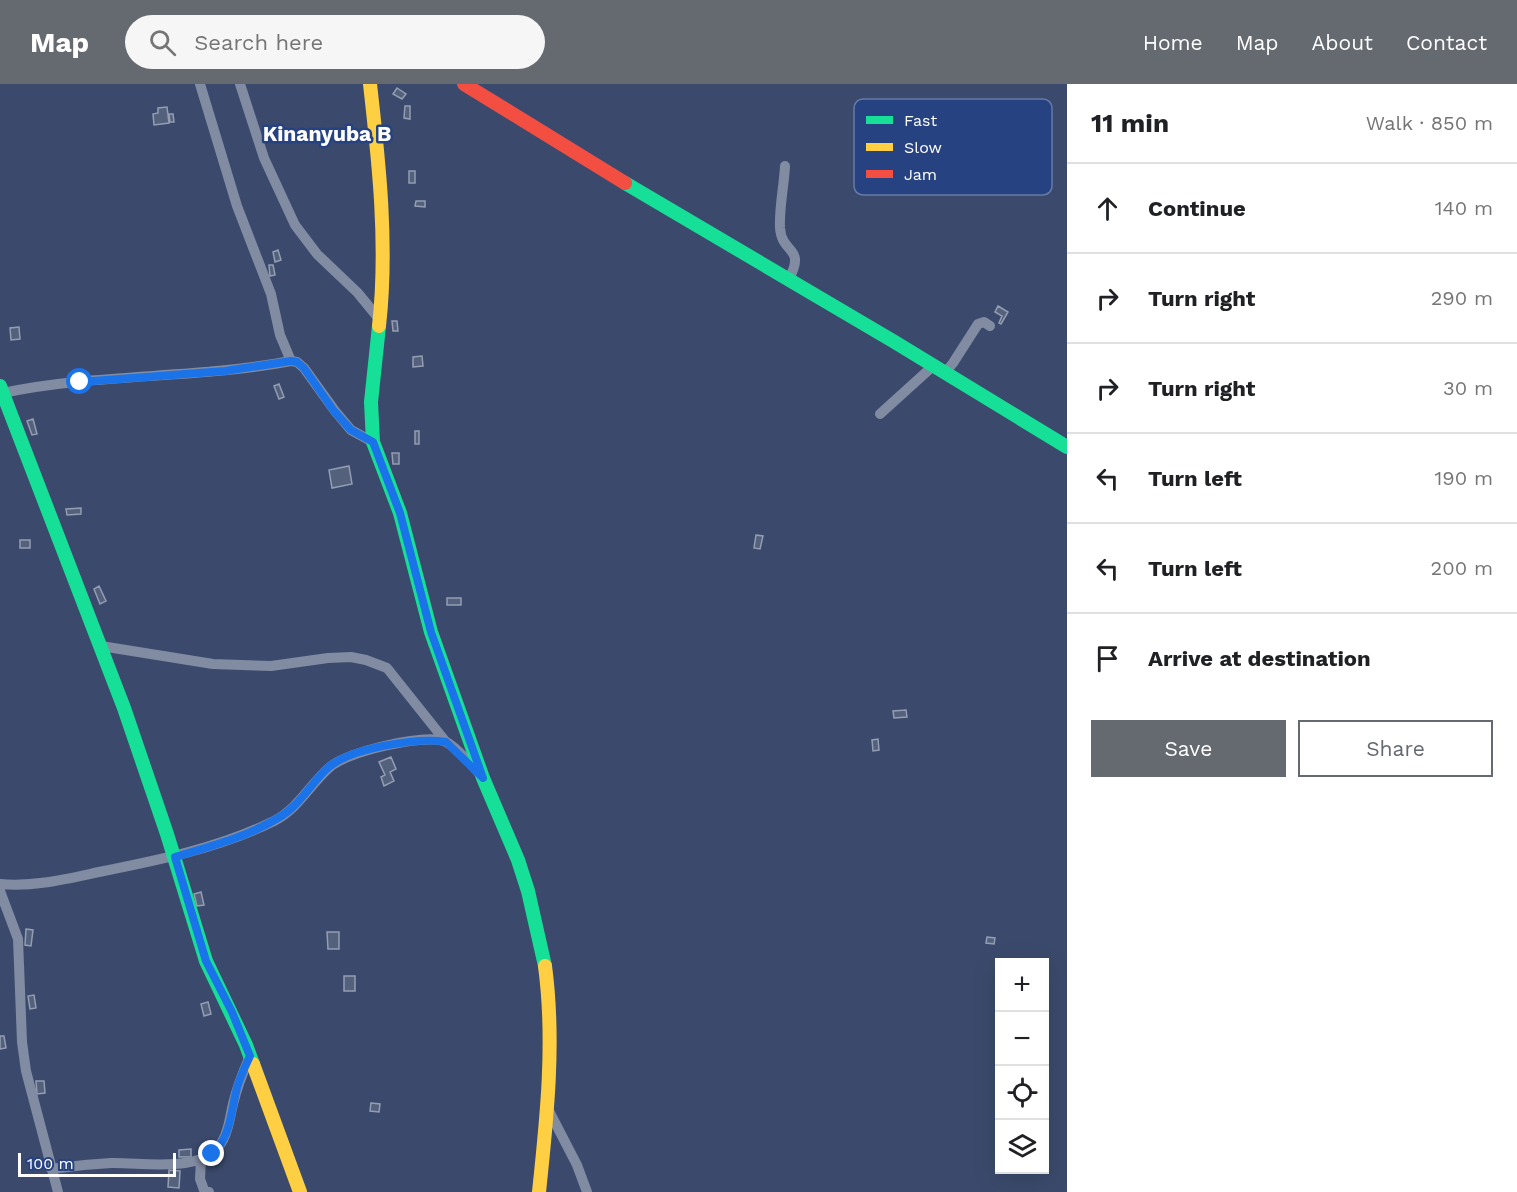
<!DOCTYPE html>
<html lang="en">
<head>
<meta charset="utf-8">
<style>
  :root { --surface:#fff; --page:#f6f6f6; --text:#202124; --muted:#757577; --line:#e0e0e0; --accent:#656970 }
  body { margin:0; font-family:"Work Sans",sans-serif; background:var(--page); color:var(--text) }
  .controls { position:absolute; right:18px; bottom:18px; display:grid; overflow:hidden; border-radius:0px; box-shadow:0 6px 24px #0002 }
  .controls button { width:54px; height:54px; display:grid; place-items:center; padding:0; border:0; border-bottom:2px solid var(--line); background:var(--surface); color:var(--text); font:30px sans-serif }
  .scale { position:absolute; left:18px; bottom:15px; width:158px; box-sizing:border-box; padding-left:6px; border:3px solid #fff; border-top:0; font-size:16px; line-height:21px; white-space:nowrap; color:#fff; -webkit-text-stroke:4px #264281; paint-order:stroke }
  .stop { position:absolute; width:18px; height:18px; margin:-14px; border:4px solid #1a73e8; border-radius:50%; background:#fff }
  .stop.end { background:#1a73e8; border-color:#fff; box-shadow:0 2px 6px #0008 }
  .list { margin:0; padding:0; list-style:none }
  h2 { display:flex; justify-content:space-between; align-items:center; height:78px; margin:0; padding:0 24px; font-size:26px }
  h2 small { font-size:20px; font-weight:400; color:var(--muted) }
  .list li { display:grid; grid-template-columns:39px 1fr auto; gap:18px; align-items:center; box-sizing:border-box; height:90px; padding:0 24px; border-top:2px solid var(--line) }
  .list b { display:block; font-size:22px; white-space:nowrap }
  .list em { font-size:20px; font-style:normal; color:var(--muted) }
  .actions { display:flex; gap:12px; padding:18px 24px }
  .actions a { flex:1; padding:14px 0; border:2px solid var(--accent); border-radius:0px; text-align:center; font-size:21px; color:var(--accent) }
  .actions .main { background:var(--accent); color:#fff }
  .icon { flex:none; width:33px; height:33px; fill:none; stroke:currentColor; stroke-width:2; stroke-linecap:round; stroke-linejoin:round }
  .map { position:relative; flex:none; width:1067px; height:1108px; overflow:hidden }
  header { display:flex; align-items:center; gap:36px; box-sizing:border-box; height:84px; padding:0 30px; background:var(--accent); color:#fff }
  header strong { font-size:28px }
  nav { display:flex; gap:33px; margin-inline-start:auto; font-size:21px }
  .search { width:420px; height:54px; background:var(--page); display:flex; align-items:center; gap:15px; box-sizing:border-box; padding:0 21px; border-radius:33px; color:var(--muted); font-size:22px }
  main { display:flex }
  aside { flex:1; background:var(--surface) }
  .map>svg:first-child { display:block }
  .building { fill:#54617c; stroke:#949db1; stroke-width:1.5 }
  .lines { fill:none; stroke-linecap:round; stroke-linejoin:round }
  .street { stroke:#818ba2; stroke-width:10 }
  .fast { stroke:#16e098; stroke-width:14 }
  .slow { stroke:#ffcf43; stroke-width:14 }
  .jam { stroke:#f24e42; stroke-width:14 }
  .route { stroke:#1a73e8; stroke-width:8 }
  .labels { text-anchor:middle; stroke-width:5; stroke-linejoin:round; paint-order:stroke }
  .quarter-label { font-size:21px; font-weight:bold; fill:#fff; stroke:#264281 }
  .key { fill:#264281; stroke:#677ba7; stroke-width:1.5 }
  .key-label { font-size:16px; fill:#fff }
</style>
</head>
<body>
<header>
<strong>Map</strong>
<div class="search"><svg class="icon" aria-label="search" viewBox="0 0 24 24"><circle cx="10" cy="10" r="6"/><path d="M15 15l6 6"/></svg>Search here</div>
<nav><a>Home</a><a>Map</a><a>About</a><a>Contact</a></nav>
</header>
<main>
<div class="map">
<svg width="1067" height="1108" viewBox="0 0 1067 1108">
  <rect width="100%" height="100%" fill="#3b4a6c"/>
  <!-- building -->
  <path class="building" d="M397,4L406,10L402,15L393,10Z
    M405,22H410V35L404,34Z
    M167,23L169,39L154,41L153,30L158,29V24Z
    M169,30H173L174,38H170Z
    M409,87H415V99H409Z
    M416,117H425V123L415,122Z
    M278,166L281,176L275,178L273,168Z
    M269,181H273L275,191L270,192Z
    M998,222L1008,228L1001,240L999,239L1002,232L995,228Z
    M392,237H397L398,247H393Z
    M19,243L20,255L11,256L10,244Z
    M422,272L423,282L413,283V273Z
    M279,300L284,313L279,315L274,302Z
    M33,335L37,350L32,351L27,337Z
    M415,347H419V360H415Z
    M392,369H399V380H393Z
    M349,382L352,400L332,404L329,386Z
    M81,424V430L67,431L66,425Z
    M756,451L763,452L760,465L754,464Z
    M20,456H30V464H20Z
    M99,502L106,517L100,520L94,505Z
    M447,514H461V521H447Z
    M906,626L907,633L894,634L893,627Z
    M878,655L879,666L873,667L872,656Z
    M391,673L396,685L390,688L394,697L384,702L381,693L385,691L379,678Z
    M201,808L204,821L197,822L194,810Z
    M26,845L33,846L31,862L25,861Z
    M327,848H339V865H328Z
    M987,853L995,854L994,860L986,859Z
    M344,892H355V907H344Z
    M34,911L36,924L30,925L28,912Z
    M208,918L211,930L204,932L201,920Z
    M0,952H4L6,964L0,965Z
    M36,997H44L45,1009L37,1010Z
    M371,1019L380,1020L379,1028L370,1027Z
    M191,1065V1073H179V1066Z
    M169,1086L180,1087L179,1104L168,1103Z"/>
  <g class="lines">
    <!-- street -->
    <path class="street" d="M200,0L237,122L271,210L280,251L291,277
      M240,0L264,74L295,141L317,170L357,208L380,236
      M785,82C784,102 779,124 780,144C782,171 806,162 789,195
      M945,289L953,279L978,240L984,238L990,242
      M3,309C98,289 196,295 291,277L297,278L304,284L335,327L351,346L373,358
      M880,330L933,282
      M101,562L213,580L271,582L328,574L351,573L366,576L387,584L446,658
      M0,800C34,803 66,795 99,788C159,776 219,764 274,737C299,724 310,700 330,683C346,668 423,650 444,657C455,661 472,682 481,691
      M0,807L18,855L22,958L26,987L58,1108
      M548,1025L577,1081L587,1108
      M201,1075L200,1095L204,1106L209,1108
      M51,1085C71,1082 91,1080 111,1079C144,1078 205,1091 223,1056C229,1045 230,1032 233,1020C237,1003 243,988 250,972"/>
    <!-- fast -->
    <path class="fast" d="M625,99L893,257L1067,363
      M379,242L371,318L373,358L400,429L431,548L483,694L518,776L528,807L545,882
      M0,302L124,624L167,750L206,877L246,961L253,980"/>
    <!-- slow -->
    <path class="slow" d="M370,0C379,79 388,162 379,242
      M253,980L300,1108
      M539,1108C547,1033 555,957 545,882"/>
    <!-- jam -->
    <path class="jam" d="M464,0L625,99"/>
  </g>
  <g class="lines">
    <!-- route -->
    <path class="route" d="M80,298L225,287L291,277L297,278L304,284L334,327L351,346L373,358L400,429L431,548L483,694L446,658C418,653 353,664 330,682C311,698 301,721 278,734C247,753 209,763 175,773L206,877L232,928L250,972C245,983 240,993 237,1004C231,1026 231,1054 212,1070"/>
  </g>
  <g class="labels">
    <!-- quarter labels -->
    <g class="quarter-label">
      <text x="327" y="57">Kinanyuba B</text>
    </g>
  </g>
  <!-- legend -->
  <rect x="854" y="15" width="198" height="96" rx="9" class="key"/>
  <rect x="866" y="32" width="27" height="8" fill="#16e098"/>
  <rect x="866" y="59" width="27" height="8" fill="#ffcf43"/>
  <rect x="866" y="86" width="27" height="8" fill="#f24e42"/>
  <g class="key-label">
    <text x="904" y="42">Fast</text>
    <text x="904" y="69">Slow</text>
    <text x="904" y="96">Jam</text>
  </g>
</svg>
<div class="controls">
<button>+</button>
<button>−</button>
<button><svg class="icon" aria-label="locate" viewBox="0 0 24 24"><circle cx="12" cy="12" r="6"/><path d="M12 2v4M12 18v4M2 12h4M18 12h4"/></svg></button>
<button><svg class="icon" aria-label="layers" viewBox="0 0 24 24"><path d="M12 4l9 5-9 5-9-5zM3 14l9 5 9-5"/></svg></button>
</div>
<div class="scale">100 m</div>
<div class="stop" style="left:80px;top:298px"></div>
<div class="stop end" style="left:212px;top:1070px"></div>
</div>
<aside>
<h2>11 min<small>Walk · 850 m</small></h2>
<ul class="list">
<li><svg class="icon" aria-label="ahead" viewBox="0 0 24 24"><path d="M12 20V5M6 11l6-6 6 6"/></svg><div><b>Continue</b></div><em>140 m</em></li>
<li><svg class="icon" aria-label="right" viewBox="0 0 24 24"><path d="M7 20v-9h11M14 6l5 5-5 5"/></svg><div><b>Turn right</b></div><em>290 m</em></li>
<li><svg class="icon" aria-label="right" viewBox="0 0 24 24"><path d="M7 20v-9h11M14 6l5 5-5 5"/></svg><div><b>Turn right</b></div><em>30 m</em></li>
<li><svg class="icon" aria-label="left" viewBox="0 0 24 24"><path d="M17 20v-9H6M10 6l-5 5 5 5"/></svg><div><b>Turn left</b></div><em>190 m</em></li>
<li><svg class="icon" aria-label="left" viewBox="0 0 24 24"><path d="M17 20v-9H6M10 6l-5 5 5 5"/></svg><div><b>Turn left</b></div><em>200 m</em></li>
<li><svg class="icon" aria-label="arrive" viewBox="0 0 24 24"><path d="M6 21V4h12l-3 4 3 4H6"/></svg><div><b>Arrive at destination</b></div></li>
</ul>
<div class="actions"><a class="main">Save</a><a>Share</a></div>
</aside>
</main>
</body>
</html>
